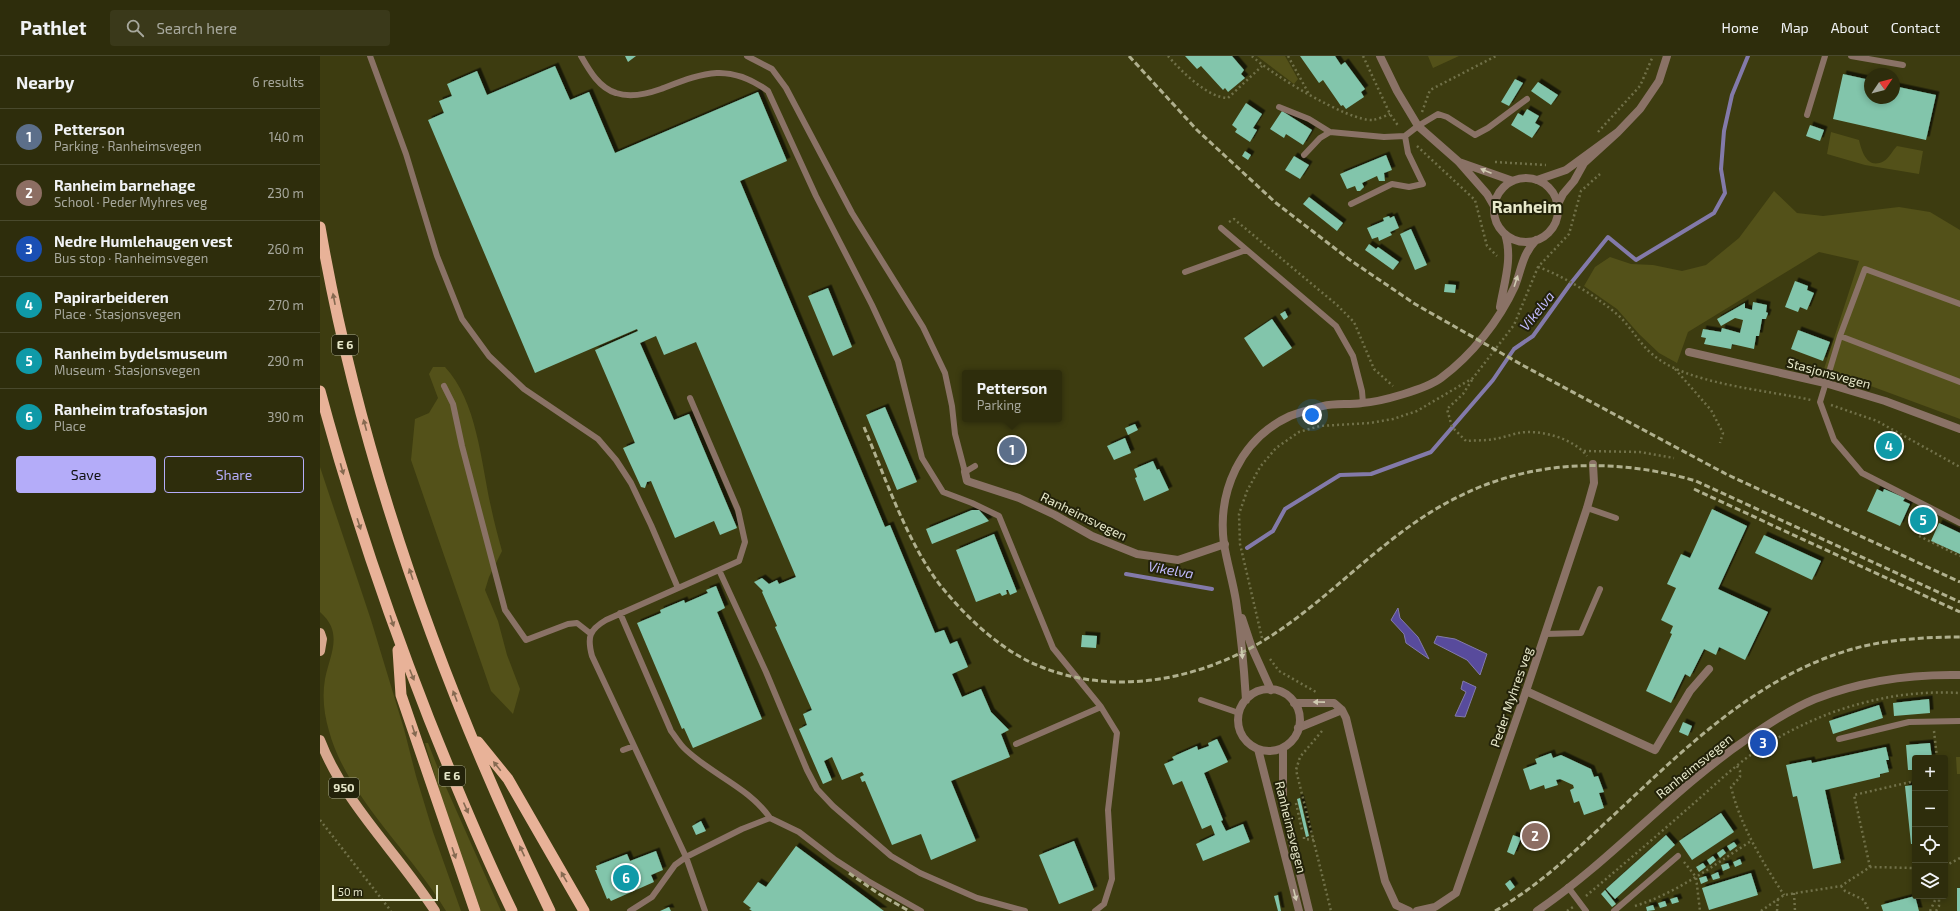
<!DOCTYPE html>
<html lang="en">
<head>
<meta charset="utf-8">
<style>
  :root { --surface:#2e2d0c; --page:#3a391a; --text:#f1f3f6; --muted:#a7a89d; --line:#49492d; --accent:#b4acf9 }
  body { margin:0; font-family:"Exo 2",sans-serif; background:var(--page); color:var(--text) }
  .controls { position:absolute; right:12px; bottom:12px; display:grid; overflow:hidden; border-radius:4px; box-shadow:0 2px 6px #0003 }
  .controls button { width:36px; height:36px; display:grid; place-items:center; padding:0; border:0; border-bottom:1px solid var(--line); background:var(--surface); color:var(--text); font:20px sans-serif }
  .compass { position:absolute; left:1544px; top:12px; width:36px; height:36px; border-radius:50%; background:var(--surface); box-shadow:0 2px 6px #0003; rotate:55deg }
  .scale { position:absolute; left:12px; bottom:10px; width:106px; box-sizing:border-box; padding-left:4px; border:2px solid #e8e9cb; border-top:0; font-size:11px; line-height:14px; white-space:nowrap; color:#e8e9cb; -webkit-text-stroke:3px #23220a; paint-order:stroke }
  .you { position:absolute; left:992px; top:359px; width:14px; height:14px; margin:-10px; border:3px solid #fff; border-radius:50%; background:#1a73e8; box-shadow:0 0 0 6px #1a73e833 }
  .badge { display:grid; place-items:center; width:26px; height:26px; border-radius:50%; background:var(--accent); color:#fff; font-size:13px; font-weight:700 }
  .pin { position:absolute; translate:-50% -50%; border:2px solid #fff; box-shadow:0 1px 4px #0006 }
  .popup { position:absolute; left:642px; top:314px; width:100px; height:52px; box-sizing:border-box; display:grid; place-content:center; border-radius:4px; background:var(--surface); filter:drop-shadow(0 1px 3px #0005); font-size:13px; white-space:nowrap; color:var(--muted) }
  .popup b { font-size:15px; color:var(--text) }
  .popup::after { content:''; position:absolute; left:50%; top:100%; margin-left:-8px; border:8px solid transparent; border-top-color:var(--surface) }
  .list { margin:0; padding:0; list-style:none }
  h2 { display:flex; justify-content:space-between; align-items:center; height:52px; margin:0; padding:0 16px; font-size:17px }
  h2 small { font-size:13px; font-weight:400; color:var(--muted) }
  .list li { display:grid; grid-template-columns:26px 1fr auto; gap:12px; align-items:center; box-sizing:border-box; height:56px; padding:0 16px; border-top:1px solid var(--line) }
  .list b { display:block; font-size:15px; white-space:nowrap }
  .list p { margin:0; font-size:13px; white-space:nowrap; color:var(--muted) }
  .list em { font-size:13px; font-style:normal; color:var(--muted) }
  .actions { display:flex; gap:8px; padding:12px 16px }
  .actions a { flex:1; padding:9px 0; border:1px solid var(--accent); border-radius:4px; text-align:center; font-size:14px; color:var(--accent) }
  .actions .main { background:var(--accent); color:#111 }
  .icon { flex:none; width:22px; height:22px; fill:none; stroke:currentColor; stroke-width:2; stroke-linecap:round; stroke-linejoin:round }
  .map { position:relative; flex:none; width:1640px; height:855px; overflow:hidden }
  header { display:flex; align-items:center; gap:24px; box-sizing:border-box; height:56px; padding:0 20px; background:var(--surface); border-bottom:1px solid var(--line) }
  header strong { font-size:19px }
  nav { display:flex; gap:22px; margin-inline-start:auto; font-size:14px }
  .search { width:280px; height:36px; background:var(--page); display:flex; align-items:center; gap:10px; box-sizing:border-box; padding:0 14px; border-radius:4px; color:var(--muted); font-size:15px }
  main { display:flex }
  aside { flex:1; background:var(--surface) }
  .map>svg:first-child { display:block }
  .green { fill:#535119 }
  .water { fill:#584b9c; stroke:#837aaa }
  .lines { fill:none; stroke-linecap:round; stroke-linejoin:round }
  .stream { stroke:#837aaa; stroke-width:4 }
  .building { fill:#82c5ab; filter:url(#shadow) }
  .path { stroke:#717149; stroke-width:2.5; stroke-dasharray:2 3; stroke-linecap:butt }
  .service { stroke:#8a7266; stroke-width:6 }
  .pedestrian { stroke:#8a7266; stroke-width:8 }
  .minor { stroke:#8a7266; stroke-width:8 }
  .tertiary { stroke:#8a7266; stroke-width:8 }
  .primary { stroke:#d8a88f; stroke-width:10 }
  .trunk { stroke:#e8b298; stroke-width:11 }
  .rail { stroke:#b0b08e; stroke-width:3; stroke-dasharray:6 3; stroke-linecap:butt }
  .oneway { fill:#d0cbb2 }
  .oneway2 { fill:#866a51 }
  .labels { text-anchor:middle; stroke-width:4; stroke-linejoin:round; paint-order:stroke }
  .shield { fill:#23220a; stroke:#adad91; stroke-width:1 }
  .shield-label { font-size:12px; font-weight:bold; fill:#e8e9cb }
  .street-label { font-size:13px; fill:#e8e9cb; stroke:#23220a }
  .water-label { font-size:14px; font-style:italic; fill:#c0bafd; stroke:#23220a }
  .district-label { font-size:17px; font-weight:bold; fill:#e8e9cb; stroke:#23220a }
</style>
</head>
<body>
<header>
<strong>Pathlet</strong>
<div class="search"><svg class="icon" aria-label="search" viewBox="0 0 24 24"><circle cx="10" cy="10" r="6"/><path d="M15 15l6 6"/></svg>Search here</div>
<nav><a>Home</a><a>Map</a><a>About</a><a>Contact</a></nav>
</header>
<main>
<aside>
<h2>Nearby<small>6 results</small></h2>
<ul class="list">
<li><span class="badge" style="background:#5c6f8a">1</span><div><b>Petterson</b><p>Parking · Ranheimsvegen</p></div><em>140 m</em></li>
<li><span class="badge" style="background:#8d6e63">2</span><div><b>Ranheim barnehage</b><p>School · Peder Myhres veg</p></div><em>230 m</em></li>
<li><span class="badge" style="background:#1a4fb4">3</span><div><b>Nedre Humlehaugen vest</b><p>Bus stop · Ranheimsvegen</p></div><em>260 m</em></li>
<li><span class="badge" style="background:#0f9aa8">4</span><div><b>Papirarbeideren</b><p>Place · Stasjonsvegen</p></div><em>270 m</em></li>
<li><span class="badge" style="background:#0f9aa8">5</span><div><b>Ranheim bydelsmuseum</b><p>Museum · Stasjonsvegen</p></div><em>290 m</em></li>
<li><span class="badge" style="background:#0f9aa8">6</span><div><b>Ranheim trafostasjon</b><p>Place</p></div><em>390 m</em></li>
</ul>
<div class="actions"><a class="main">Save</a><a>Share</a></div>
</aside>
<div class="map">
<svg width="1640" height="855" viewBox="0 0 1640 855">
  <defs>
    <filter id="shadow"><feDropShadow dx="3.5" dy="-3.5" stdDeviation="0" flood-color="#0009"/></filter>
  </defs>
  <rect width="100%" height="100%" fill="#3d3c10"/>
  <!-- green -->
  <path class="green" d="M937,0H965L978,23L974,28Z
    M1108,0H1139L1113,12Z
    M1511,76L1539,84C1542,97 1548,114 1564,105C1569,102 1573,94 1577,90L1603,95L1599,118L1545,109L1507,98Z
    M1454,135L1477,157L1503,160L1579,151L1610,156L1640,174V363L1521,319L1503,316L1539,205L1499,196L1368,276L1357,307L1339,297L1319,278L1297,253L1264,230L1275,211L1290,201L1311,208L1333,209L1362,215L1386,209L1419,182Z
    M113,311H125C157,345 161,406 171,451C174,466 178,480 182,495L169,521L165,534L178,565L187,599L200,633L193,658L171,635L91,404L95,363L109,357L118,342L109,318Z
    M0,411L51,564L84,673L96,720L113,776L141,855H126C91,796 27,741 9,675C4,658 2,641 5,623C10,598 24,577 0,556Z
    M105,687H108L121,720L181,855H161L130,770Z
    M1636,701H1640V718H1637Z"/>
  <!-- water -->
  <path class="water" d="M1078,552L1080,562L1098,581L1109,603L1086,587L1084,578L1071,564Z
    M1117,580L1135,583L1167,598L1160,619L1147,604L1114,587Z
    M1143,625L1156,631L1145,661L1135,660L1146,636L1141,633Z"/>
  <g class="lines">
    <!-- stream -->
    <path class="stream" d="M927,492L953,475L965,453L1020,419L1051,418L1111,396L1173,324L1194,293L1213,280L1251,227L1288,181L1316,204L1394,157L1405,137L1401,113L1404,75L1412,39L1428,0
      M806,518L892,533"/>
  </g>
  <!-- building -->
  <path class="building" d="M305,0H316L308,6Z
    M865,0H912L924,14L921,18L925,22L908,36L905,32L903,34L881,10L877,13Z
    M980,0H1015L1021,9L1025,6L1045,33L1041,36L1044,41L1026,53L1023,49L1021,50L1003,24L999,27Z
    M235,10L250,44L269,36L295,97L438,36L467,105L420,125L565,471L570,469L615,577L624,574L630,588L637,585L648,611L632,618L642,641L661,633L671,656L689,674L681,678L690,701L631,725L656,785L611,804L601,778L572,789L545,725L542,726L540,721L544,719L542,716L522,724L512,701L504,705L512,724L503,728L479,673L487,669L483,658L492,654L455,571L457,570L442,536L443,535L434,526L442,522L449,528L457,524L459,528L476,521L376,286L344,299L336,280L320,287L354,364L369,358L417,472L400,479L394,465L355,482L331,425L327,426L325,432L321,431L303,392L315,387L275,294L318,275L317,273L215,317L108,64L124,57L119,45L132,40L127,28L157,15L167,39Z
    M1523,18L1550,24V42H1574V30L1616,39L1606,84L1513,63Z
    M1195,23L1203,27L1189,50L1181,46Z
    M1218,26L1238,39L1231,49L1211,35Z
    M926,47L942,58L933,72L937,74L930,86L915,76L917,73L912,69Z
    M1207,53L1219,60L1215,67L1220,70L1212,82L1191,69L1198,57L1203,60Z
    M962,55L992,74L983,89L966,78L964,82L950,73Z
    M1490,69L1504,74L1500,85L1486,80Z
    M925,95L931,99L928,104L922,100Z
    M1066,99L1072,114L1064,117L1065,125H1059L1057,120L1042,127L1044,131L1040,135H1037L1035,130L1027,133L1020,118Z
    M974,100L989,109L980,123L965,114Z
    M989,141L1023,167L1017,175L983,148Z
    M1069,160L1070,162L1074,160L1079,172L1070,176L1072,179L1059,185L1058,181L1052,183L1047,172L1064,165L1063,162Z
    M1091,173L1107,209L1095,214L1080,178Z
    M1049,188L1056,193L1058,191L1079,206L1073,214L1045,194Z
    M1475,225L1488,230L1487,234L1494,237L1487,254L1480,251L1478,256L1465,251Z
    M1125,228L1136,229L1135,237L1124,236Z
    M508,232L532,291L513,300L488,240Z
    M1433,246L1447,249L1446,256L1448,257L1446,263H1442L1439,280H1436L1434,293L1412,288L1411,293L1384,288L1386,282L1381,281L1383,273L1401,276L1402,272L1420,277L1423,264L1415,262L1401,270L1397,263L1425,247V252L1432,254Z
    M965,255L968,261L964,264L960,258Z
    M952,263L972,292L943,311L924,282Z
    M1478,274L1510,286L1503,305L1471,293Z
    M565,351L597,426L577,434L546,359Z
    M815,368L818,374L808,379L805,372Z
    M805,382L811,397L794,404L787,390Z
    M833,405L837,414L839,413L849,434L824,445L815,422L817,421L814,413Z
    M1557,433L1563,436L1564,433L1585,442L1583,445L1590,448L1580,470L1547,455Z
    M1392,453L1427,470L1398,533L1448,556L1425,604L1399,591L1396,599L1384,593L1370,621L1365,618L1351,647L1326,635L1352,578L1350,577L1353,570L1341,564L1356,532L1347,528L1361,498L1370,502Z
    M652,454H659L669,465L612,488L606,473Z
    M1619,467L1640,477V498L1611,485Z
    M674,478L697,536L690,539L688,534H686L687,538L682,540L680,537L656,546L636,494Z
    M1444,479L1501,505L1492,524L1435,497Z
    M396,530L405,552L397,556L442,663L373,692L364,672L362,673L317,567L341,557L340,554L364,544L365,547L388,537L386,534Z
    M762,579L777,580L776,592L761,591Z
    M1609,643L1610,657L1574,660L1573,647Z
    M1559,649L1563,662L1513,678L1509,665Z
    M1363,666L1372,670L1368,680L1359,676Z
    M897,683L908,706L884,717L903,764L901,765L906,775L923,768L930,786L883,805L876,788L895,779L891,769L882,773L862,725L853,729L844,708L854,704L852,701L877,690L878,694L889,690L888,687Z
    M1610,687L1612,702H1595V714H1588L1586,689Z
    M1566,691L1569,704H1566L1569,716L1560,718V721L1505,734L1521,807L1493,813L1477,740L1473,741L1466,709L1491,704L1492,707Z
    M1231,697L1233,702L1241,699L1271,713L1274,721L1278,720L1284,736L1279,737L1284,752L1264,759L1259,745L1254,747L1250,734L1254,732L1253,729L1240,723L1236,724L1238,729L1225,733L1224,729L1210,734L1203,713L1217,708L1215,703Z
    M1595,729V788H1591L1585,730Z
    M980,742L989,780L986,781L977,743Z
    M1401,757L1414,776L1372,804L1359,785Z
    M381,765L386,775L376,779L372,770Z
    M1193,779L1201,782L1194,799L1187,796Z
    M1346,779L1355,789L1295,843L1286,833Z
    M754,785L774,834L739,848L719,799Z
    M1414,786L1417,790L1410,795L1407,790Z
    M476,790L564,855H432L429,853L431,852L423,846L438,826L446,831Z
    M1403,793L1406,797L1400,802L1397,797Z
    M336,795L343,814L331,819L334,826L291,845L289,842L287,843L275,814H277L276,810L307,798L310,805Z
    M1393,800L1396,804L1390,809L1387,804Z
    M1420,803L1422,808L1415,811L1413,806Z
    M1383,807L1386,811L1379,816L1376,811Z
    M1408,807L1410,812L1403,815L1401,809Z
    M1398,816L1400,822L1393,824L1391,819Z
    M1431,817L1438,839L1389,854L1382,832Z
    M1386,820L1388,825L1381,828L1379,822Z
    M1190,824L1195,831L1190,835L1185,828Z
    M1637,832H1640V855H1637Z
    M1285,834L1296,848L1292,851L1281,838Z
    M958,839L961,855H958L954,840Z
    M1595,840L1599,855H1563L1561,849Z
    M1357,841L1359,846L1352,848L1350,843Z
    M1345,845L1347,850L1340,852L1338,847Z
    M1333,849L1335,854L1327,855L1326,851Z
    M349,851L351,855H340Z"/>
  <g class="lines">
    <!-- path -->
    <path class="path" d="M848,0C861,15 888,42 908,42L942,10
      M932,0C949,17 1029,66 1053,64C1058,63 1065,60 1070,58
      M968,0L989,38
      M1043,0L1070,58L1079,71
      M1102,56L1110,34L1176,0
      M1278,76L1320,30L1333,0
      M1097,90L1155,144L1167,190L1177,200
      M1175,106L1226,109
      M909,166L914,163L1017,249L1034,266L1054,313L1073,330
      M1218,211C1244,220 1277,241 1298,259C1311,271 1319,287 1332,298C1365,328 1447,334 1491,344
      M1355,313L1391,354L1403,377L1400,387
      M1152,324L1143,338L1127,353L1132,371L1146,385C1155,384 1165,385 1174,383C1182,382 1190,379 1198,377C1220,373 1253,382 1267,400
      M1511,349L1557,365L1640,411
      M1264,395L1320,396L1354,402
      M1599,480L1640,500
      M942,582L920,488L919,458L927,435L940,411L956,392L979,376L1000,370L1050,367L1073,363L1097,355L1153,322L1194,269L1218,211L1249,178L1261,135L1280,118
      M950,603L959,615L996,636
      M1002,675L980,701L976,714L1011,855
      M1614,675L1617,702
      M1417,710L1420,715V721L1411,731C1421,771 1442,805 1464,839
      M976,747L982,774
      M0,764L71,855
      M984,781V783L994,784
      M1364,806L1376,821L1380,855
      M1625,810L1640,802
      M1550,811L1534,739L1595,725
      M1521,830L1525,835L1544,844L1549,855
      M1474,837L1475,855
      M1266,840C1299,812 1332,784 1365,755C1392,732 1418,705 1449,687C1507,652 1573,633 1640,637
      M1315,850C1357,837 1394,809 1431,785
      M1247,855L1253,851
      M1441,855L1464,839L1521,830L1550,811L1595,812
      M1457,855L1458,843
      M1610,855L1617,840
      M1616,855L1619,850V840"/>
    <!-- service -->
    <path class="service" d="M50,0L86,98L117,200L142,263L169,300L204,333L278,383L296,404L311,427L331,469L358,532
      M261,0C269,14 279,32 296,37C311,42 327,38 341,33C383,17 408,6 448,35L496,140L552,249L578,305L602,402L623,436L652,447L679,460L733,592L781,651L797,677L788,754L792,823L784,848L775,855
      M427,0L452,13L466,32L532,157L603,271L625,317L632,350L635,378L645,416L655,410
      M1531,0L1583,9
      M959,51L989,63L1010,76
      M1487,59L1505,0
      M984,99L1000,82L1010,76L1064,81L1085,80L1098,70L1118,58L1127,61L1155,79L1168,72L1207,43
      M1031,148L1072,128L1089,131L1103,128L1088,97L1085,80
      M901,172L1016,270L1033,300L1042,335L1043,347
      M865,216L926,194
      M1640,248L1545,213L1520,280L1500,346L1514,384L1542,417L1640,467
      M1520,280L1640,326
      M124,330L133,348L142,390L185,554L206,584L248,568L257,567L271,578
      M370,342L418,454L425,486L419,505L399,514
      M1267,452L1296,462
      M300,557L351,675C355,680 359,687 364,692C390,718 429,731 450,762
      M1225,578L1261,577L1280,533
      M881,644L919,657
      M1519,683L1589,666L1640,665
      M696,688L781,651
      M303,694L314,690
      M1248,831L1266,855
      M310,855L332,841L355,809L366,801L422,773L450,762L479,776L514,803L548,825L601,855
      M385,855L366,801L272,600C267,581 269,574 286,564L399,514L446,616L487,714L497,733L513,750L571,800L600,817L657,842L705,855
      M1294,855L1358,800"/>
    <!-- pedestrian -->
    <path class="pedestrian" d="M1206,635L1335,694L1370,635L1389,613"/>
    <!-- minor -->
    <path class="minor" d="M1298,76L1320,53L1339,25L1347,0
      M1217,124L1246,114L1298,76L1264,107L1254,125L1243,138L1237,150
      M1369,296L1505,327L1565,345L1640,373
      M645,416L647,425L699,442L735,459L772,480L817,498L858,504L905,488
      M974,647H1014L1022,654L1026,662L1065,825L1076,849L1089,855
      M978,672L1022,654
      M1097,855L1115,851L1136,837L1206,635L1267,452L1274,427L1273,408"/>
    <!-- tertiary -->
    <path class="tertiary" d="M1060,0L1077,35L1098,70L1139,106L1167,138L1174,150
      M1139,106L1193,125
      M1174 154a32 32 0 1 1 64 0a32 32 0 1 1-64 0Z
      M1180,251C1184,227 1193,202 1185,178
      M922,562L932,592L951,634
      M918 664a31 31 0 1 1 62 0a31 31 0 1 1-62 0Z
      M926,644C924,611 921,578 916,545C913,526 907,507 904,488C897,436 920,383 970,360C980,356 992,353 1003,350C1015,347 1029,349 1042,347C1061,346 1106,333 1121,322C1152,299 1179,265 1195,230C1202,212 1202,199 1216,184
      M963,692V748L989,855
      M938,693L979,855
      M1217,855C1292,804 1352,734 1427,683C1448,668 1471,653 1495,643C1541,625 1590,618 1640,619"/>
    <!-- primary -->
    <path class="primary" d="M0,577L2,583L0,595
      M0,684C25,749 78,797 115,855"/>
    <!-- trunk -->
    <path class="trunk" d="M0,171C41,408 125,639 230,855
      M0,335C30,447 67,556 109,663C135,728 162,793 192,855
      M78,594L81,639L155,855
      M158,686L188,723L264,855"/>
    <!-- rail -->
    <path class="rail" d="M809,0L877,74L956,147L1030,204L1095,248L1204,310L1406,418L1640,526
      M544,371C565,421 587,486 620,529C646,561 680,594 719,610C796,642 886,623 954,578C1019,535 1069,474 1140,440C1214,403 1298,402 1376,425L1640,546
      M1374,433L1640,556
      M529,817L559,838L589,855
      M1175,855C1215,832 1250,800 1283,769C1361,697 1437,616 1544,590C1576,583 1608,581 1640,581"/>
  </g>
  <!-- one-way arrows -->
  <defs><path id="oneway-solid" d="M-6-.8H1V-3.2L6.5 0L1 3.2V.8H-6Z"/></defs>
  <g class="oneway">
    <use href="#oneway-solid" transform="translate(1166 115) rotate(-158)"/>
    <use href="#oneway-solid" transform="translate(1196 225) rotate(-72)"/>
    <use href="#oneway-solid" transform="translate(922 597) rotate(85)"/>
    <use href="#oneway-solid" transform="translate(999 646) rotate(-179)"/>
    <use href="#oneway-solid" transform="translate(975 839) rotate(76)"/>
  </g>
  <g class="oneway2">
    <use href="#oneway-solid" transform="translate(14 243) rotate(-101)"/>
    <use href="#oneway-solid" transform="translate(45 369) rotate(-105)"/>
    <use href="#oneway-solid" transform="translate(22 413) rotate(74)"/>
    <use href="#oneway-solid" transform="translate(39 468) rotate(72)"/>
    <use href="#oneway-solid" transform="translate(91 518) rotate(-109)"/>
    <use href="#oneway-solid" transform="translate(72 565) rotate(72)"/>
    <use href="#oneway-solid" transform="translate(92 619) rotate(68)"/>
    <use href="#oneway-solid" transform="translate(135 640) rotate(-111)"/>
    <use href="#oneway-solid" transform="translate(94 675) rotate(72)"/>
    <use href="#oneway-solid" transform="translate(177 710) rotate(-129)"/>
    <use href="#oneway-solid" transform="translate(146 752) rotate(66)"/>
    <use href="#oneway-solid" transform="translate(202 795) rotate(-115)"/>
    <use href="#oneway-solid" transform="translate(134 797) rotate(71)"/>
    <use href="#oneway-solid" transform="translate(244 821) rotate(-120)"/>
  </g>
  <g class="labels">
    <!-- shield labels -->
    <g class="shield">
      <rect x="12" y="279" width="26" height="20" rx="3"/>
      <rect x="119" y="710" width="26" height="20" rx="3"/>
      <rect x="9" y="722" width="30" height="20" rx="3"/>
    </g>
    <g class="shield-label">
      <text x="25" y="293">E 6</text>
      <text x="132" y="724">E 6</text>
      <text x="24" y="736">950</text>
    </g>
    <!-- street labels -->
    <g class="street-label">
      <text transform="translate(1509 317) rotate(15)" y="5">Stasjonsvegen</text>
      <text transform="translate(764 460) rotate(26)" y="5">Ranheimsvegen</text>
      <text transform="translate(1191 641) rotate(-71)" y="5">Peder Myhres veg</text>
      <text transform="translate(1374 710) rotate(-39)" y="5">Ranheimsvegen</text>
      <text transform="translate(971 771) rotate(76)" y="5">Ranheimsvegen</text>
    </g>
    <!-- water labels -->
    <g class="water-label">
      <text transform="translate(1217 255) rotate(-51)" y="5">Vikelva</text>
      <text transform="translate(851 514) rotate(10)" y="5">Vikelva</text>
    </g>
    <!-- district labels -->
    <g class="district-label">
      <text x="1207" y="157">Ranheim</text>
    </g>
  </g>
</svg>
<div class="controls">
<button>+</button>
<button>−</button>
<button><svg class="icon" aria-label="locate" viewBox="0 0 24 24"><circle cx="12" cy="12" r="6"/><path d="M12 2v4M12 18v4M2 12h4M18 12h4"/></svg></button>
<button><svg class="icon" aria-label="layers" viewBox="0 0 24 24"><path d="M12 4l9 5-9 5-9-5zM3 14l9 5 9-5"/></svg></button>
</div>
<svg class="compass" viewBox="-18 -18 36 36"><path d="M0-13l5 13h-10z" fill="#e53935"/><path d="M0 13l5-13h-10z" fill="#a7a89d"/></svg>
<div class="scale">50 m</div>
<div class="you"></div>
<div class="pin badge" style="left:692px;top:394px;background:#5c6f8a">1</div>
<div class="popup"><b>Petterson</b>Parking</div>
<div class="pin badge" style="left:1215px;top:780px;background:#8d6e63">2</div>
<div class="pin badge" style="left:1443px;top:687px;background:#1a4fb4">3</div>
<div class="pin badge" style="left:1569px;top:390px;background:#0f9aa8">4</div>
<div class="pin badge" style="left:1603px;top:464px;background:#0f9aa8">5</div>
<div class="pin badge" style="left:306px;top:822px;background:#0f9aa8">6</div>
</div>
</main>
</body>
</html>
